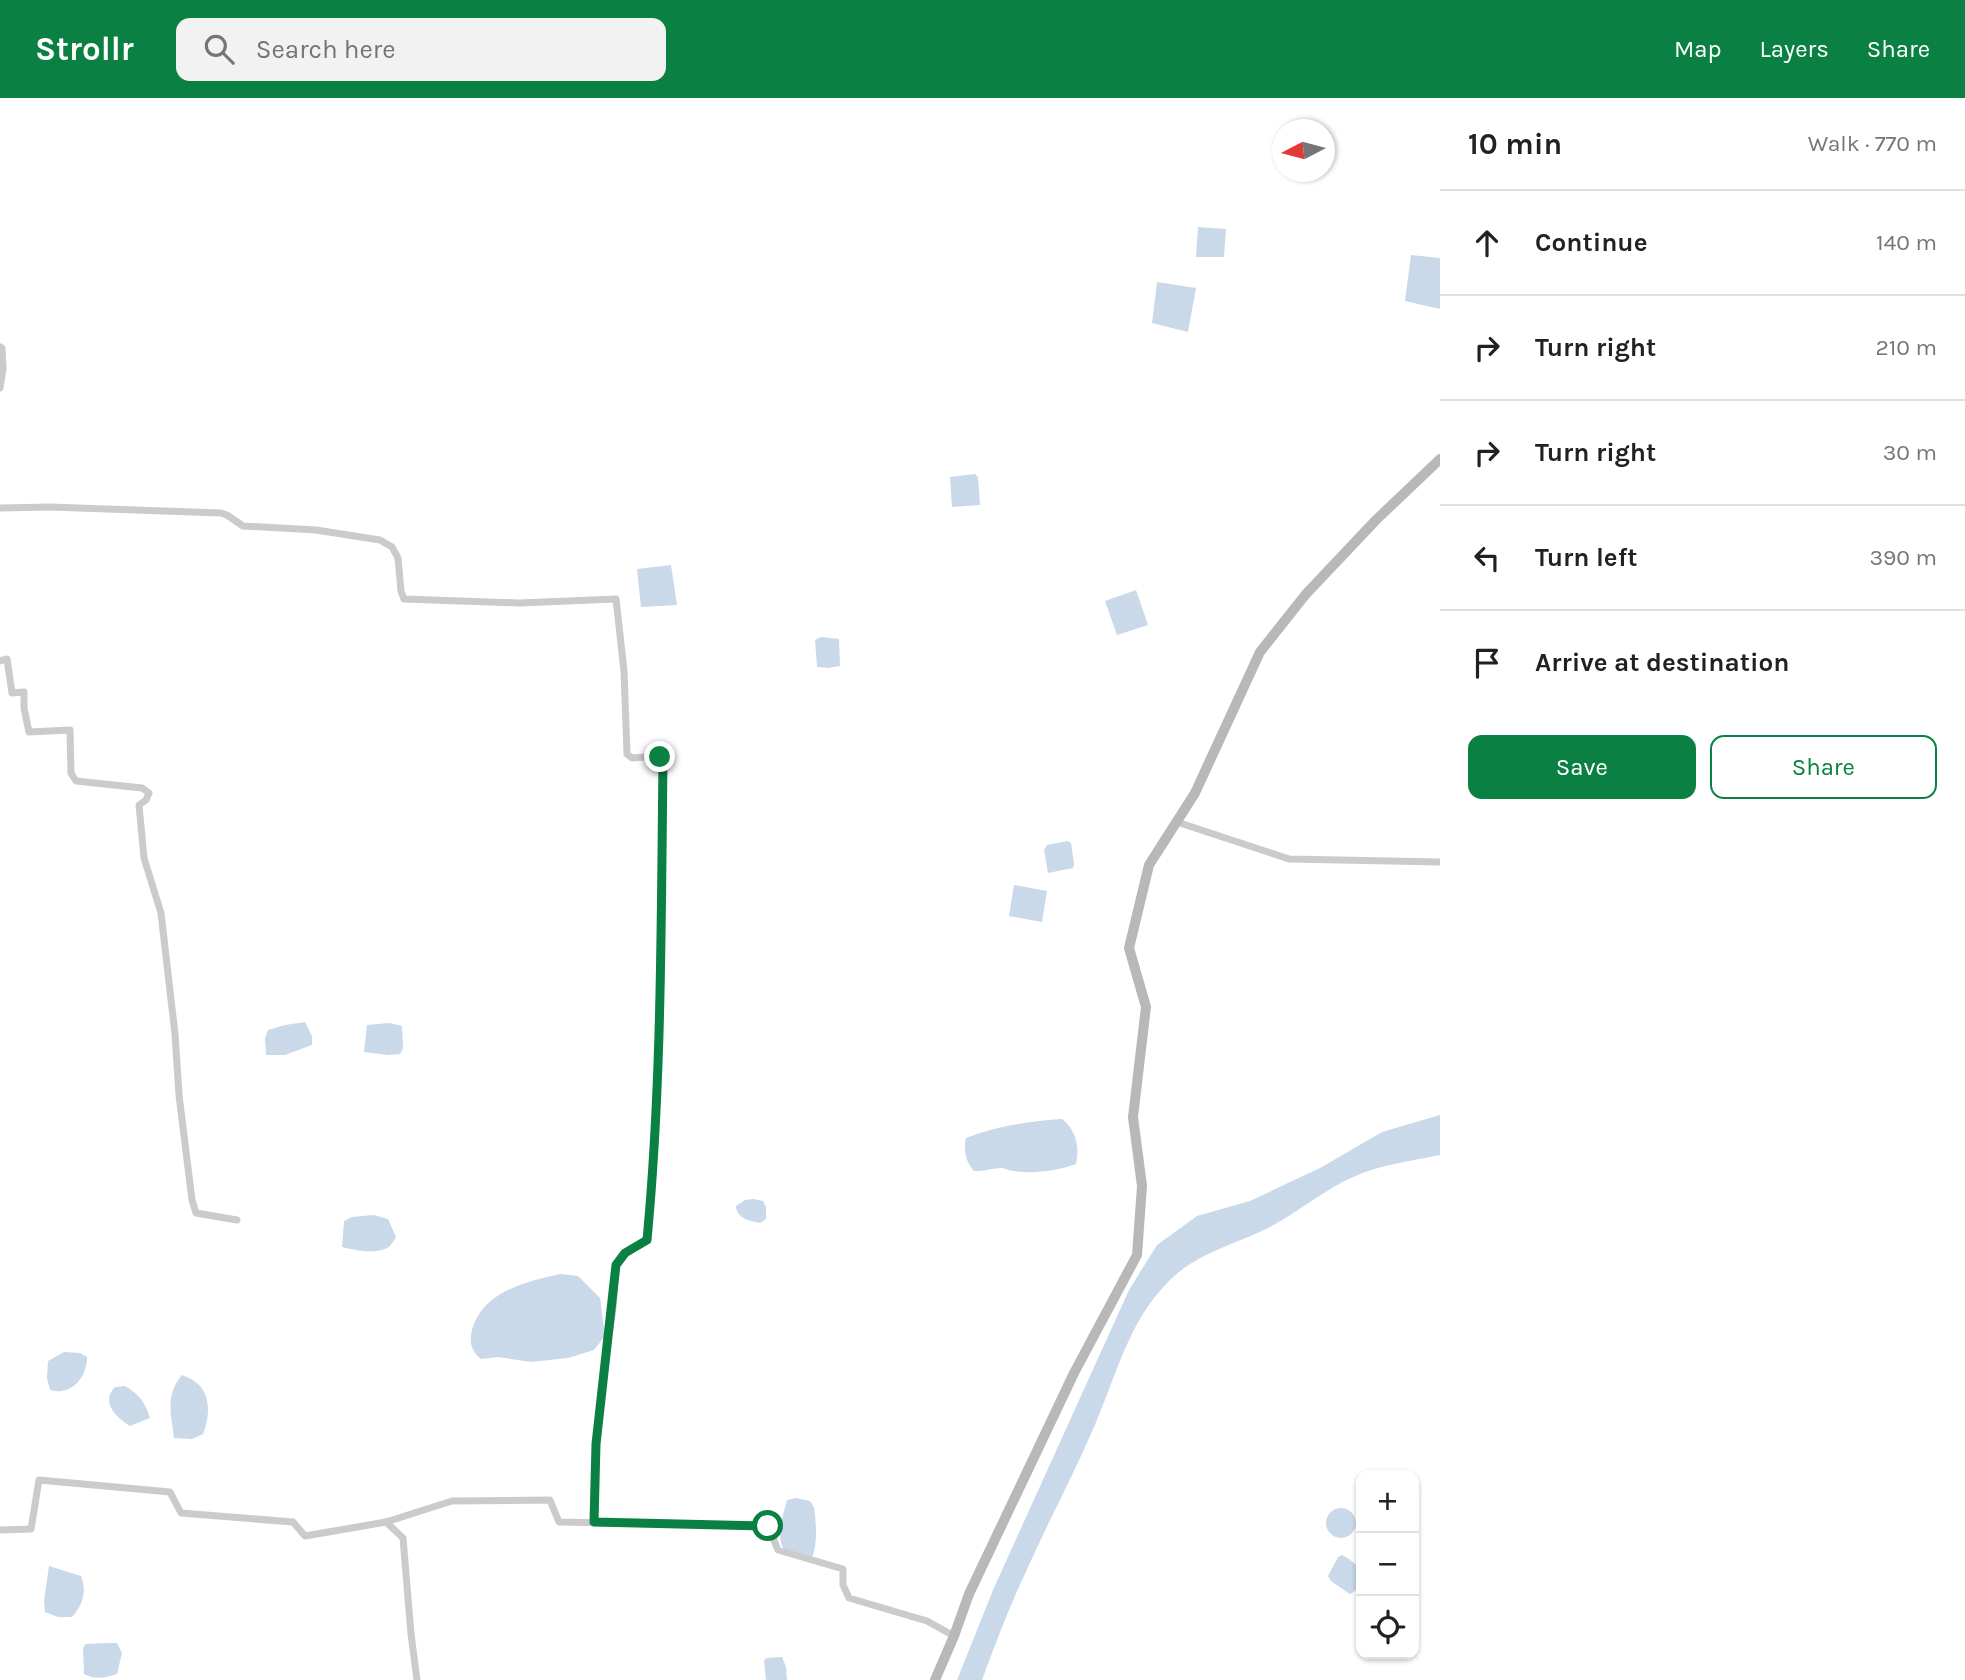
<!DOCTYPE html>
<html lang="en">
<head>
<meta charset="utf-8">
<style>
  :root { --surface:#fff; --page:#f2f2f2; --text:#202124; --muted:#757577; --line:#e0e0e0; --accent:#0b8043 }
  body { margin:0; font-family:Karla,sans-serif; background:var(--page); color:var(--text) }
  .controls { position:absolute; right:21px; bottom:21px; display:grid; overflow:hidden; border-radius:14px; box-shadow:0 2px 5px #0004 }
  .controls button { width:63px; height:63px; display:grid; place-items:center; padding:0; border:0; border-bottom:2px solid var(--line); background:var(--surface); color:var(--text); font:35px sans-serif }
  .compass { position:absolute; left:1272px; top:21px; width:63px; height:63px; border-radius:50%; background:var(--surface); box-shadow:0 2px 5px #0004; rotate:264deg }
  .stop { position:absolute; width:21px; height:21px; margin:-16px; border:5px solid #0b8043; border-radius:50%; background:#fff }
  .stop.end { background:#0b8043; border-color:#fff; box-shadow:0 2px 7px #0008 }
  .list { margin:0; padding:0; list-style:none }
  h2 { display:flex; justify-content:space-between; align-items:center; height:91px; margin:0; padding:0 28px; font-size:30px }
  h2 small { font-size:23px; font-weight:400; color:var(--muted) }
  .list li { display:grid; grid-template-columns:46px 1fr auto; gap:21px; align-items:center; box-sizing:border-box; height:105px; padding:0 28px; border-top:2px solid var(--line) }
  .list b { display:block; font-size:26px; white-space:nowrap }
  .list em { font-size:23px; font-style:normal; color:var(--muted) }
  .actions { display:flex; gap:14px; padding:21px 28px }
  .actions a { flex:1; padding:16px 0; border:2px solid var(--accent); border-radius:14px; text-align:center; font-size:24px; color:var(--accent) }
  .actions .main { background:var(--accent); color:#fff }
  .icon { flex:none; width:38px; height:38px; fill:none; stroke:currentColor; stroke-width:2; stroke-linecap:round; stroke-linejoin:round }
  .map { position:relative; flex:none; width:1440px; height:1582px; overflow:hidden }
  header { display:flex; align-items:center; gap:42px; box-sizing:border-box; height:98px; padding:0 35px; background:var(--accent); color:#fff }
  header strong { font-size:33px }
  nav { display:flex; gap:38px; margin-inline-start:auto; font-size:24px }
  .search { width:490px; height:63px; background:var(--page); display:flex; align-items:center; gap:18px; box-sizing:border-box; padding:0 24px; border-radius:14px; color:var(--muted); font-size:26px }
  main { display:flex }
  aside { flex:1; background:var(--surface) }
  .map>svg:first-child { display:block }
  .water { fill:#c9d9e9 }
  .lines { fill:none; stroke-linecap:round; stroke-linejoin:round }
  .street { stroke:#cbcbcb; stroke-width:7 }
  .secondary { stroke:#b8b8b8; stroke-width:10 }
  .route { stroke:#0b8043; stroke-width:9 }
</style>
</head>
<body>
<header>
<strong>Strollr</strong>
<div class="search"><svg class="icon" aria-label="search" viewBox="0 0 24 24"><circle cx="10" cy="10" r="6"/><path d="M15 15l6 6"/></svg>Search here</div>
<nav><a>Map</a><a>Layers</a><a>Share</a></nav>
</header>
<main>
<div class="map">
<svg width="1440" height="1582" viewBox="0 0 1440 1582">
  <rect width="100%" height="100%" fill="#fff"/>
  <!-- water -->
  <path class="water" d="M1198,129L1226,131L1224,159H1196Z
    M1411,157L1440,160V211L1405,203Z
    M1157,184L1196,190L1188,234L1152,225Z
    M975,376L978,379L980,407L952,409L950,379Z
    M671,467L677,507L641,509L637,471Z
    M1136,492L1148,527L1117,537L1105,503Z
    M821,539L839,541L840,568L828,570L817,569L815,542Z
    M1068,743L1071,745L1074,766L1073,770L1048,775L1044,752L1047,747Z
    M1014,787L1047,793L1042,824L1009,818Z
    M305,924L312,938V947L285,957H266L265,940L268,932L285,927Z
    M390,925L402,928L403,950L400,956L388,957L364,954L367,927Z
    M1440,1017V1057C1410,1063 1380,1067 1353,1079C1322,1093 1296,1116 1266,1131C1233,1147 1195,1156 1168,1184C1128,1224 1116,1279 1094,1329C1072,1380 1046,1428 1024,1478C1008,1512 995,1547 982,1582H957L993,1492L1129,1192L1157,1147L1197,1118L1250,1103L1320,1070L1382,1034Z
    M1062,1021C1076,1032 1080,1049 1076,1066C1058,1073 1032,1076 1013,1073C1007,1072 1008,1071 1002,1070C992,1070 983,1074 974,1073C966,1064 963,1052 966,1040C996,1028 1030,1023 1062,1021Z
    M753,1101L763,1103L766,1109V1121L760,1125C750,1123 736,1120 736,1108L745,1102Z
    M374,1117L388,1121L396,1139C396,1140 390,1148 389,1149C376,1157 355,1152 342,1149L344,1123L352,1119Z
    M560,1176L578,1178L600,1200L605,1238L594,1252L568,1260L531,1264L498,1259L481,1261C471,1253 469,1244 472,1232C483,1193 526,1184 560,1176Z
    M64,1254L80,1255L87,1259C87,1279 72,1298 50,1292L47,1280L48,1263Z
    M182,1277C187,1279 194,1282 198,1286C212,1299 209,1321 203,1336L192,1341L174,1340C171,1316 165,1297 182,1277Z
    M125,1288C139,1296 145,1304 150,1320L130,1328C116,1319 100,1304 115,1289Z
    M796,1400L810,1403L814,1409C816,1423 818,1446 812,1459L783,1450C776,1435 783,1418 787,1402Z
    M1326 1425a15 15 0 1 1 30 0a15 15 0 1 1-30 0Z
    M1342,1457L1349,1461L1361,1471C1361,1480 1360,1492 1350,1496L1331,1483L1328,1478L1338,1459Z
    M49,1468L81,1478C87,1493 83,1507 72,1519H58L45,1514L44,1503Z
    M108,1545H117L122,1555L117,1576C104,1580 96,1582 84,1576L83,1551L85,1546Z
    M782,1559L786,1569L787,1582H766L764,1562L767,1560Z"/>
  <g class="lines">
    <!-- street -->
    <path class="street" d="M0,249L2,250L3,271L0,290
      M0,410L50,409L221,415L227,417L243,428L316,432L380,442L392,449L398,460L401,493L404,501L519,505L616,501L624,573L627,656L632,660L657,658L663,663C661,822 661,983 647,1142L625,1155L616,1167L613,1210L603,1278L596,1346L594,1424
      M0,563L7,561L12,595L24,594V610L29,634L70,632L71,675L76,683L142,690L149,695L146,702L139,707L144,760L161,815L175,936L179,997L192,1102L196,1115L237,1122
      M1177,724L1289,761L1440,764
      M386,1424L403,1440L411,1536L417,1582
      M0,1432L31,1431L39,1382L170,1394L181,1415L293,1424L305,1438L386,1424L452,1403L550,1402L559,1424L768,1428L778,1452L843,1471V1487L849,1500L927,1523L954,1538"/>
    <!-- secondary -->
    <path class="secondary" d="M935,1582L954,1538L969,1496L1074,1275L1137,1157L1142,1088L1133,1019L1146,909L1129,850L1149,767L1195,695L1260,554L1306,496L1376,422L1440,361"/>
  </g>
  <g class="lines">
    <!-- route -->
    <path class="route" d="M660,659L663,663C661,822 662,983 647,1142L625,1155L616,1167L596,1346L594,1424L768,1428"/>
  </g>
</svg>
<div class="controls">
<button>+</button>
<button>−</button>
<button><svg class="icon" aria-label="locate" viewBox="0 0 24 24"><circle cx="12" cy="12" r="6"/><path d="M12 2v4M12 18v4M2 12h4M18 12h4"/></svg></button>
</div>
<svg class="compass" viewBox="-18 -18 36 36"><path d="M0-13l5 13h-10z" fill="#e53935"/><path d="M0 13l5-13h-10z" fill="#757577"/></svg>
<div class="stop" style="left:768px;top:1428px"></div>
<div class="stop end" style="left:660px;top:659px"></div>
</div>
<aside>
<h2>10 min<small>Walk · 770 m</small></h2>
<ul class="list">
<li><svg class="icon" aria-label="ahead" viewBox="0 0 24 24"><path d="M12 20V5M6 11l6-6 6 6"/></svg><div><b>Continue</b></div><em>140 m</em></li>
<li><svg class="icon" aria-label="right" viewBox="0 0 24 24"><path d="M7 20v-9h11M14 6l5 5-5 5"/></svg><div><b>Turn right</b></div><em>210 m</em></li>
<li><svg class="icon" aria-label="right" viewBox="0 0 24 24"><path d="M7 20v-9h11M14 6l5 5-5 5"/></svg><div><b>Turn right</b></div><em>30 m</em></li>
<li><svg class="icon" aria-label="left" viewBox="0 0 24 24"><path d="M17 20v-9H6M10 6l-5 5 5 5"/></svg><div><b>Turn left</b></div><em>390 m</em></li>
<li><svg class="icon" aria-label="arrive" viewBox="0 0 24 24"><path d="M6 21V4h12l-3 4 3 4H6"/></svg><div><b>Arrive at destination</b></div></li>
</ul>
<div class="actions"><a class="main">Save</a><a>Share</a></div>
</aside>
</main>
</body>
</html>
